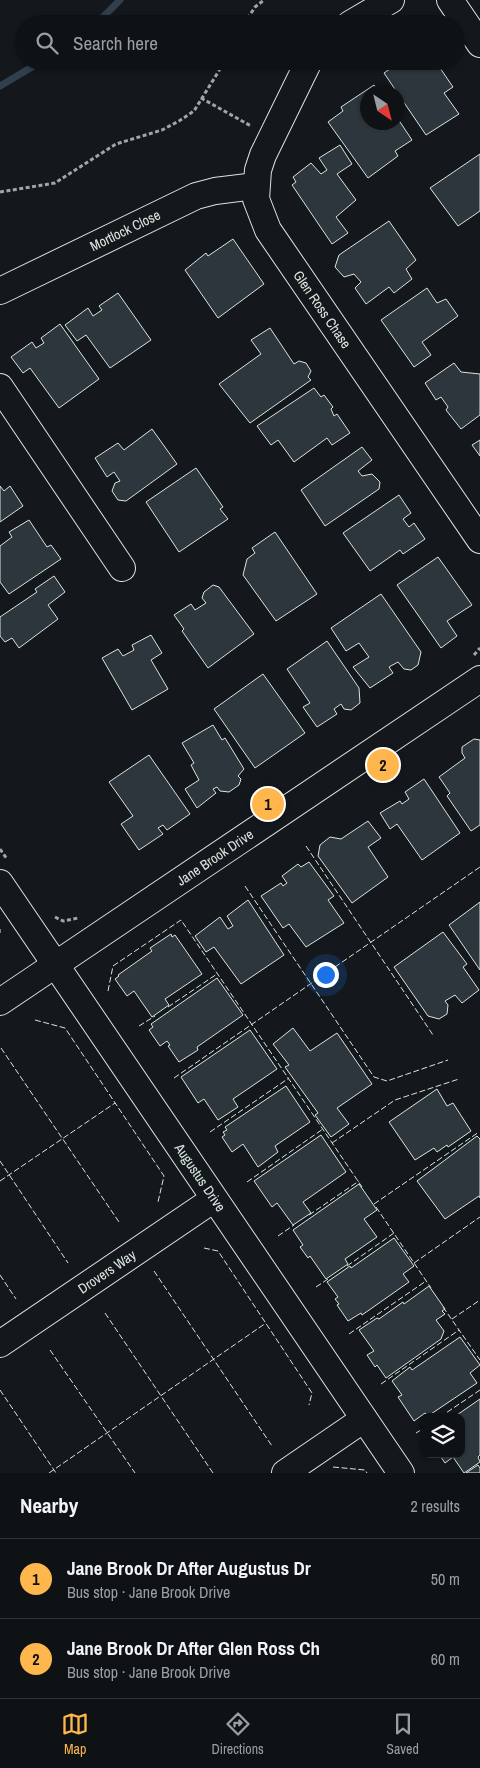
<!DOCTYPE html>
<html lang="en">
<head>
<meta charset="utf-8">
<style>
  :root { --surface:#0f1215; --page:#181b1e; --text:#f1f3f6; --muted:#9b9ea0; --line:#2f3234; --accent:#ffb74d }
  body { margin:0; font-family:"Archivo Narrow",sans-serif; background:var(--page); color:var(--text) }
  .controls { position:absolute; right:15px; bottom:15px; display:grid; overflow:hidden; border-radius:10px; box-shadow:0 1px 4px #0004 }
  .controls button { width:45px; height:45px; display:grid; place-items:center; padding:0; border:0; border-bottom:1px solid var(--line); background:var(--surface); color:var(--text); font:25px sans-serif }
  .compass { position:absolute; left:360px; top:85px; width:45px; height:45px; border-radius:50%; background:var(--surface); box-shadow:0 1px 4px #0004; rotate:145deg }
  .you { position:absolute; left:325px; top:974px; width:18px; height:18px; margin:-12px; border:4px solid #fff; border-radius:50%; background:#1a73e8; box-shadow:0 0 0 8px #1a73e833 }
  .badge { display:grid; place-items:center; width:32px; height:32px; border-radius:50%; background:var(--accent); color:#111; font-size:16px; font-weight:700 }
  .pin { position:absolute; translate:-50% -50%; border:2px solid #fff; box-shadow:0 1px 5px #0006 }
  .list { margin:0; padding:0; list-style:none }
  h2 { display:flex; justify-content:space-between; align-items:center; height:65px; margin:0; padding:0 20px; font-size:21px }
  h2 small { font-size:16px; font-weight:400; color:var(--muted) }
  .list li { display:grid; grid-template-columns:32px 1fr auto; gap:15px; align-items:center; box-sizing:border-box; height:80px; padding:0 20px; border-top:1px solid var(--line) }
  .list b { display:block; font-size:19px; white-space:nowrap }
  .list p { margin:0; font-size:16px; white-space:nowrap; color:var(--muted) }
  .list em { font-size:16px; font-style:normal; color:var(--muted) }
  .icon { flex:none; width:28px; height:28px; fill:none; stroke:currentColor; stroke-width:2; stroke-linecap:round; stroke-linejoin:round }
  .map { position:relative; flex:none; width:480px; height:1473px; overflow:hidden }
  .search { position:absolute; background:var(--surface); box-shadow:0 1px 4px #0004; left:15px; right:15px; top:15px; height:55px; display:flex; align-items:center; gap:12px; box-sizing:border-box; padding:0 18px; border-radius:28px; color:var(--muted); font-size:19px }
  .sheet { height:225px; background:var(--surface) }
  nav { display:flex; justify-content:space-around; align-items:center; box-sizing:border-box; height:70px; border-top:1px solid var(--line); background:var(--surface); font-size:14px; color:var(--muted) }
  nav a { display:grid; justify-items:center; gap:2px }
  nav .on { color:var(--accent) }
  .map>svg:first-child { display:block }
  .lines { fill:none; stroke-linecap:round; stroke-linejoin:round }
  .stream { stroke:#2f3f4d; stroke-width:7 }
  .building { fill:#2c363c; stroke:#d8e6dc }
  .minor-casing { stroke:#d8e6dc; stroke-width:28 }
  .path { stroke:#9da8a2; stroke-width:3; stroke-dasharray:4 2.5; stroke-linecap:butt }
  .minor { stroke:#14181c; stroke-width:26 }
  .fence { stroke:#d8e6dc; stroke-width:1; stroke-dasharray:6 2.5; stroke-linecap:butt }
  .labels { text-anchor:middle; stroke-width:4; stroke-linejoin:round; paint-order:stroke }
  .street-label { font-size:14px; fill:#d8e6dc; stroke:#14181c }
</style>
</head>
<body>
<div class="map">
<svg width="480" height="1473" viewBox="0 0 480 1473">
  <rect width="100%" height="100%" fill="#14181c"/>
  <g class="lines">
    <!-- stream -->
    <path class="stream" d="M96,24L120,0
      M0,86L42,61"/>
  </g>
  <!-- building -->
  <path class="building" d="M411,61H443L438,65L453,87L444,93L459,114L426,135L384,73L397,64L401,69Z
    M374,85L379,92H368V122H398V119L412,140L395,151L398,156L368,178L328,122L343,111L341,107Z
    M340,145L352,164L337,174L356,200L336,217L348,233L332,244L292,185L296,182L293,177L311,163L321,174L327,170L319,158Z
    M480,154V211L458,226L430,188Z
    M389,221L416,260L406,269L412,279L394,293L389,287L366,304L355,288L361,282L354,274L344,277L335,267L339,255Z
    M233,239L264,284L218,318L185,270L206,253L208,256Z
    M427,288L437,303L446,299L458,316L422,342L431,355L414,367L381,320Z
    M118,293L151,340L110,368L86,335L77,341L65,325L88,308L93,316L102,310L99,306Z
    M60,324L99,379L59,408L30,368L23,373L11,357L32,342L36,348L44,343L41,338Z
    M270,328L294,364L299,361L306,363L311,371L308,377L311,380L250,423L219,384L261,354L251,340Z
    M454,363L461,372L480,374V415L461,429L446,410L448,407L441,397L436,400L425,383Z
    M314,388L321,397L324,395L333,407L331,409L334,416L337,414L350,433L332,445L327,438L294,462L278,440L271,445L257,426Z
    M152,429L177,464L126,501L118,500L112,491L115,483L120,481L114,472L107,477L95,458L118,443L124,450Z
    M480,440V456L472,445Z
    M362,447L372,460L358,471L362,476L372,474L380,482L379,489L325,526L301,490Z
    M196,468L223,507L220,509L228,519L179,552L146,502Z
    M0,486L4,491L10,486L23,506L0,522Z
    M399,495L411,513L403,519L409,527L414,523L425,539L403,554L400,550L370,571L343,533Z
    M29,520L47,547L51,545L61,559L9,594L0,582V546L12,537L9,532Z
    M275,532L317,594L276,621L243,575L247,559L255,553L252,548Z
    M438,557L472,605L447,621L457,636L441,648L397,585Z
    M54,576L65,592L48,605L58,619L19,648L12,638L5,642L0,636V617L37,592L35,589Z
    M213,585L219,587L254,634L208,668L182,631L184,629L174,615L191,604L195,610L206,603L202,598L204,592Z
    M381,594L421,652L418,665L411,670L404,669L398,662L389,667L393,673L370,688L353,667L369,657L359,643L346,651L331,628Z
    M151,635L162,653L151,660L168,689L132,710L102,658L118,649L123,656L134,650L132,645Z
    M327,641L359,688L360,703L351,710L344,709L341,704L334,709L337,714L317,727L303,707L310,703L287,669Z
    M263,674L305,733L255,768L214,709Z
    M213,725L222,740L225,738L244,769L238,776L241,779L239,785L229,792L220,791L217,787L213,789L216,793L197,808L185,789L199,780L191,765L194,763L182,743Z
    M474,739L480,740V825L471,831L447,796L450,793L439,777L465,758L462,753V747Z
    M149,755L190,814L167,830L163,825L158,828L163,834L139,850L121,824L133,816L109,782Z
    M424,779L460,833L422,860L397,824L390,829L380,813L400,801L402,804L409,799L405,792Z
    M368,821L381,838L368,847L388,877L352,903L318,856L320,845L330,837L341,839Z
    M309,862L334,896L328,900L344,923L306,947L289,924L283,928L261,896L281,883L283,886L287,883L282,876L298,864L301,867Z
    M248,900L284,955L241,984L214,947L206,952L195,936L220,917L228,929L233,926L227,916Z
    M480,902V970L449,925Z
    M443,932L467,964L463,967L479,990L462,1003L455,995L445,1001L448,1005L447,1014L439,1019L428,1016L394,967Z
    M171,934L172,937L175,935L202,974L165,999L169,1005L152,1017L134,991L127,996L115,979L119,976L118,975L152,951L150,948Z
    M217,978L243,1015L197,1047L198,1050L179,1062L168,1046L170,1045L167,1041L160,1046L149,1030L153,1027L151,1024Z
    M293,1028L310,1051L337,1033L372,1084L337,1108L349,1124L331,1137L315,1115L318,1113L285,1067L289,1065L273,1044Z
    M250,1030L277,1069L233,1099L238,1107L218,1120L204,1099L198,1103L181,1077Z
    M286,1086L310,1122L275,1146L278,1152L258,1167L243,1144L232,1152L222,1137L225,1135L223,1132L227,1130L225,1127Z
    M437,1089L447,1106L453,1103L471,1131L448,1147L447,1145L437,1152L434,1148L415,1160L389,1122Z
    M321,1135L346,1172L303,1202L311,1213L293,1225L277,1203L272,1207L254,1181Z
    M477,1136L480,1139V1198L479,1196L445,1219L417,1181Z
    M359,1184L377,1210L364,1219L377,1237L345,1259L348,1264L326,1279L310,1256L308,1258L300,1247L303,1245L293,1230Z
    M394,1238L414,1266L403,1274L409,1282L362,1315L361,1313L348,1321L337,1305L339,1304L335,1299L338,1297L327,1282L350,1266L351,1268Z
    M429,1286L445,1309L442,1311L445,1314L436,1320L444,1331L441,1339L386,1378L377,1365L375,1367L367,1355L374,1351L359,1330L377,1318L379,1319L403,1302L404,1304Z
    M460,1337L480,1365L470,1373L477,1383L428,1416L425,1413L414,1421L398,1397L402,1395L392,1381L410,1367L412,1370Z
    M480,1399V1455L478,1457L480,1462L464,1473L453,1457L445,1463L439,1454H461V1417H454Z
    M478,1465L480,1468V1473H466Z"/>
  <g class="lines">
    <!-- minor casing -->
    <g class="minor-casing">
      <g id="minor">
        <path d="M450,0L480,44"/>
        <path d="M350,24L391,0"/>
        <path id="s1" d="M309,61L263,155L258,170L256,199L268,230L480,540"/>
        <path id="s2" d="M0,291L196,196L215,191L256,186"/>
        <path d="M0,387L122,568"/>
        <path id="s3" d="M0,883L401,1473"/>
        <path id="s4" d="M0,1002L480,679"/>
        <path id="s5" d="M0,1344L214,1199"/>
        <path d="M285,1473L364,1419"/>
      </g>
    </g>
    <!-- path -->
    <path class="path" d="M244,24L255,7L264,0
      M201,98L251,126
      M0,192L55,183L116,144L162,130L179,121L194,111L225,61
      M474,655L480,648
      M0,849L7,859
      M55,917L63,921L78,918"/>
    <!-- minor -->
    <use href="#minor" class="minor"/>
    <!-- fence -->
    <path class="fence" d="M306,846L433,1035
      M245,886L374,1077L387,1081L448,1060
      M0,929V933
      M108,991L113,966L181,920L362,1187
      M168,1007L217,974
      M35,1020L65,1028L164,1176L158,1202
      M139,1026L155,1016
      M1,1048L119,1222
      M174,1078L480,867
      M210,1132L289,1078
      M332,1143L395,1100L459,1079
      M0,1161L68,1263
      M0,1181L115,1103
      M247,1182L323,1129
      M374,1204L479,1132
      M376,1207L431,1288
      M309,1215L359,1181
      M278,1236L294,1225
      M204,1248L218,1251L312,1393L309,1405
      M414,1263L480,1217
      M347,1266L394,1233
      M154,1271L272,1446
      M0,1275L16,1299
      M316,1287L328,1279
      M443,1307L480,1360
      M105,1313L213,1473
      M452,1319L480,1300
      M349,1334L426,1281
      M50,1350L135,1473
      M381,1384L459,1330
      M0,1390L56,1473
      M440,1417L480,1390
      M416,1433L424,1428
      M333,1467L365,1470L367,1473
      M49,1473L266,1323"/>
  </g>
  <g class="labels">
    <!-- street labels -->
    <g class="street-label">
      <text dy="5" stroke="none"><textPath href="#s2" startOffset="139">Mortlock Close</textPath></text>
      <text dy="5" stroke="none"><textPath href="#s1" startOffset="279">Glen Ross Chase</textPath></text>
      <text dy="5" stroke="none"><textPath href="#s4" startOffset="259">Jane Brook Drive</textPath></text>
      <text dy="5" stroke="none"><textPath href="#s3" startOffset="356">Augustus Drive</textPath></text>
      <text dy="5" stroke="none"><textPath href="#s5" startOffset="129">Drovers Way</textPath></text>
    </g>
  </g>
</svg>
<div class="controls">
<button><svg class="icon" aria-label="layers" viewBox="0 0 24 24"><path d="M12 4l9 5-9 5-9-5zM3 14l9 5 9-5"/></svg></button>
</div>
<svg class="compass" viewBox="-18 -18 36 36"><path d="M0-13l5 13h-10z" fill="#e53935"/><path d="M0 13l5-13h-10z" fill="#9b9ea0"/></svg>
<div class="you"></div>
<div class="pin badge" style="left:268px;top:804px">1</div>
<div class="pin badge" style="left:383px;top:765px">2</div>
<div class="search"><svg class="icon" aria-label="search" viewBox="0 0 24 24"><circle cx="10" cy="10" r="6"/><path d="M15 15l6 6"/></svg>Search here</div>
</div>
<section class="sheet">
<h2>Nearby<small>2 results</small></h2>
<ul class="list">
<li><span class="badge">1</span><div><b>Jane Brook Dr After Augustus Dr</b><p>Bus stop · Jane Brook Drive</p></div><em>50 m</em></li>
<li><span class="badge">2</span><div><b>Jane Brook Dr After Glen Ross Ch</b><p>Bus stop · Jane Brook Drive</p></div><em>60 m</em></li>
</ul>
</section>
<nav>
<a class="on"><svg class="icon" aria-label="map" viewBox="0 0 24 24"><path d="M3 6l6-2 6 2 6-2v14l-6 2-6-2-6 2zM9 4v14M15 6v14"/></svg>Map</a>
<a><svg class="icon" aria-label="directions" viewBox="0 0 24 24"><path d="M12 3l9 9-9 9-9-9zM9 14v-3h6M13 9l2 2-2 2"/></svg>Directions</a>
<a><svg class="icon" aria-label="saved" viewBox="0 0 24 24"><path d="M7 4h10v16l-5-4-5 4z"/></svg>Saved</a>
</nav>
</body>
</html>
